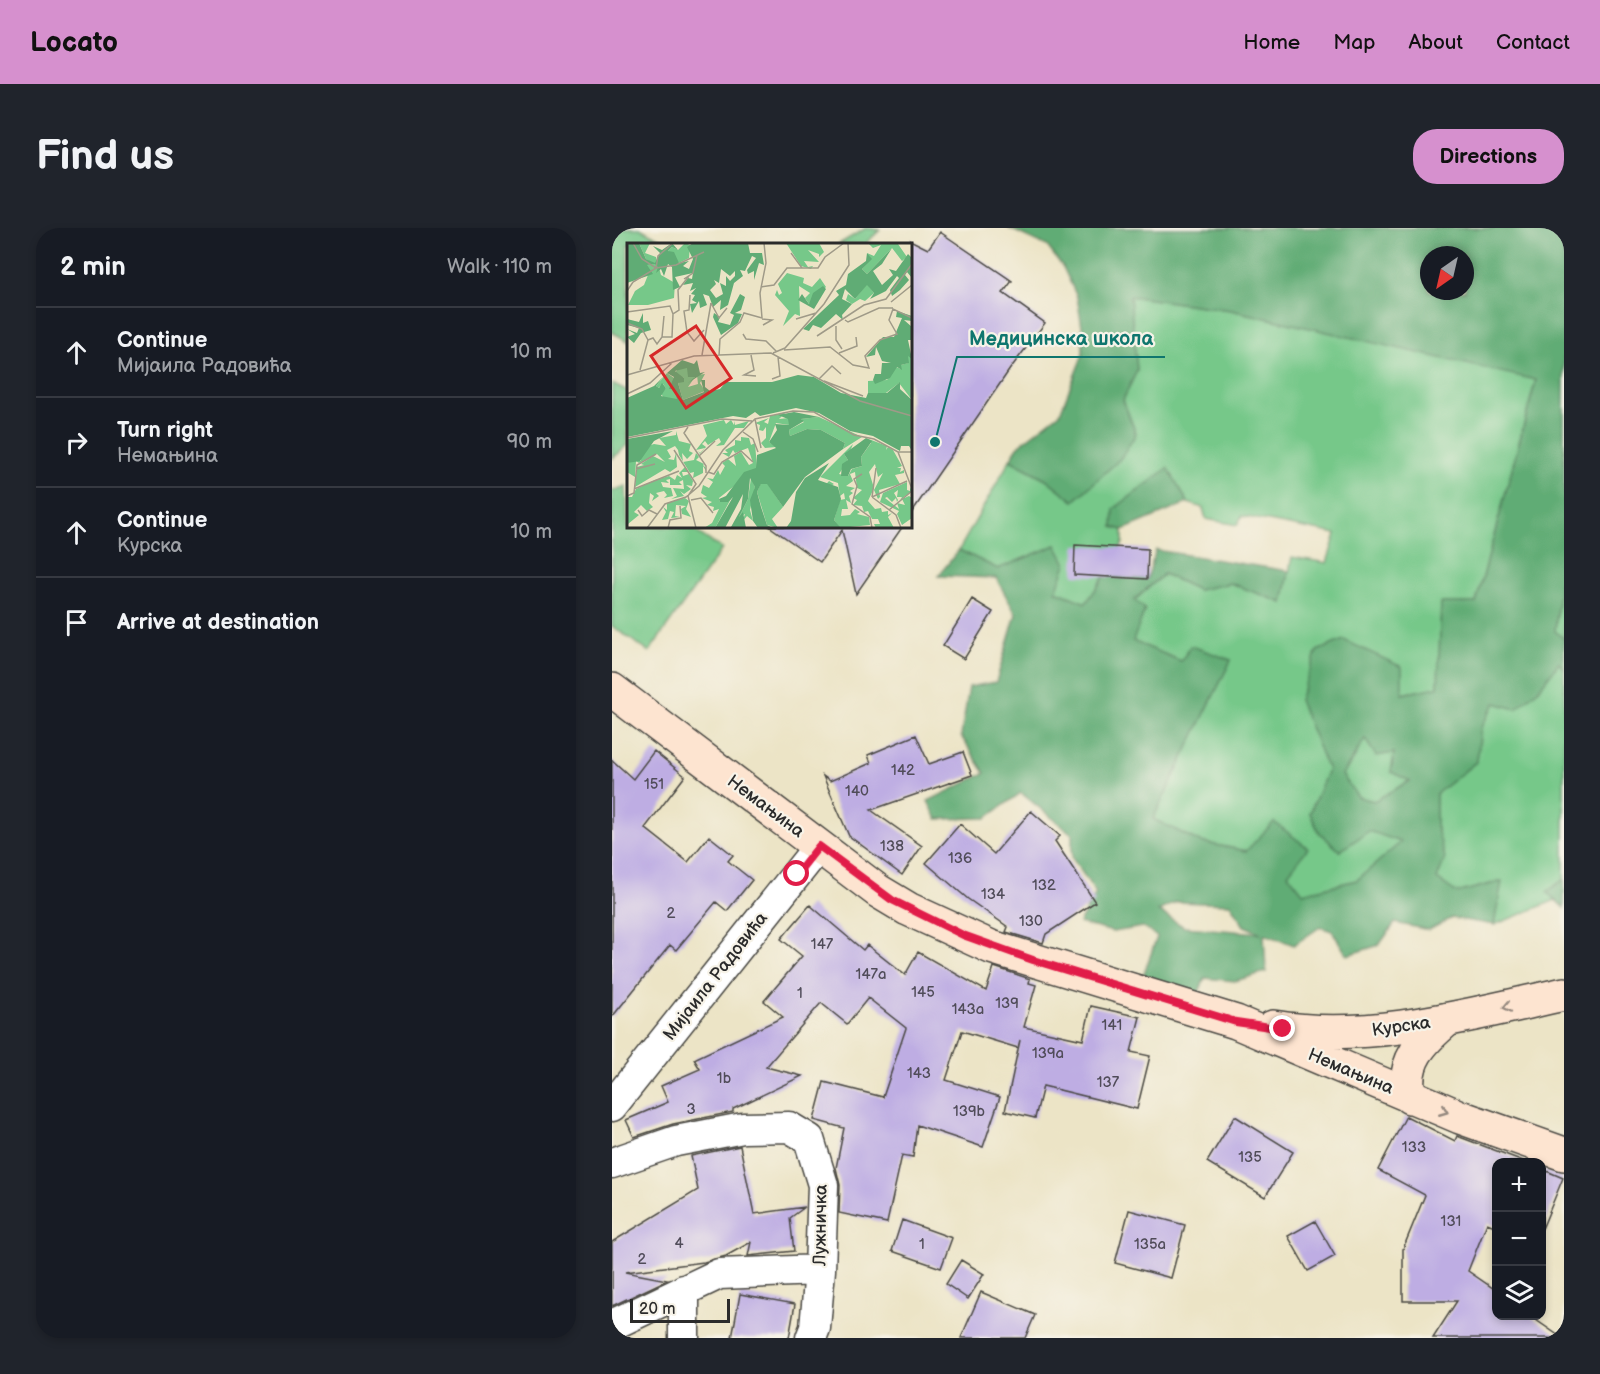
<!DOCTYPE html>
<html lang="en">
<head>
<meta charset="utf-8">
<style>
  :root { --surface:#171b24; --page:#20242c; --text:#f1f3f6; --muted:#9ea1a6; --line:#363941; --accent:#d690ce }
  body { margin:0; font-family:"Balsamiq Sans",sans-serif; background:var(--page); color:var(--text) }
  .controls { position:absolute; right:18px; bottom:18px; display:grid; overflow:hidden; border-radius:12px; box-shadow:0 3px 9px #0003 }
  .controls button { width:54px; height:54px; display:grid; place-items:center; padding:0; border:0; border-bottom:2px solid var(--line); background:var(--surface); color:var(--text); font:30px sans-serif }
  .compass { position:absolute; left:808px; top:18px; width:54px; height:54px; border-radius:50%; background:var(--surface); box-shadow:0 3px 9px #0003; rotate:214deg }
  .scale { position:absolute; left:18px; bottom:15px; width:100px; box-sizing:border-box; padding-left:6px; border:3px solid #2b2b2b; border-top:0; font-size:16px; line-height:21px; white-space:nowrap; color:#2b2b2b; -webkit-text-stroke:4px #f7f3e8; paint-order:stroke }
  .stop { position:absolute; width:18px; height:18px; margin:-14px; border:4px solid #e11d48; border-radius:50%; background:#fff }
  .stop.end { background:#e11d48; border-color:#fff; box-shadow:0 2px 6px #0008 }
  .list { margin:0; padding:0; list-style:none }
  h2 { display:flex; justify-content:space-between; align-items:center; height:78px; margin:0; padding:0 24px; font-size:26px }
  h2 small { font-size:20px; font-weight:400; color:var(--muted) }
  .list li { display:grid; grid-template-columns:39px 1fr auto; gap:18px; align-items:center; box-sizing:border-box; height:90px; padding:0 24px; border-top:2px solid var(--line) }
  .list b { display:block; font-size:22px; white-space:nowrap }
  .list p { margin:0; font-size:20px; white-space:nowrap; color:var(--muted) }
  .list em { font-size:20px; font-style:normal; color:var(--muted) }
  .icon { flex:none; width:33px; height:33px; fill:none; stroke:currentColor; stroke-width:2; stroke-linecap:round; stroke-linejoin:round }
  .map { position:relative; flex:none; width:952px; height:1110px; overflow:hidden; border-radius:24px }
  header { display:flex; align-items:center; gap:36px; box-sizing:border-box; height:84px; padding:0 30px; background:var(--accent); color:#111 }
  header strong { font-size:28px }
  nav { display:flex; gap:33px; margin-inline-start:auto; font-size:21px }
  .intro { display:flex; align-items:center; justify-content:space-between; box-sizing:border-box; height:144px; padding:0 36px }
  h1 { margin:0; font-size:42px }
  .button { padding:15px 27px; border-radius:24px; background:var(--accent); color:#111; font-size:21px; font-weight:700 }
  main { display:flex; gap:36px; padding:0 36px }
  aside { flex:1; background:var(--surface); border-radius:24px; box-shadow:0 3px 9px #0003 }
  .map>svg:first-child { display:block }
  .green { fill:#76c889; stroke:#507a5a; stroke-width:1.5 }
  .forest { fill:#60ac75; stroke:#466c50; stroke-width:1.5; fill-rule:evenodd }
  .building { fill:#beade3 }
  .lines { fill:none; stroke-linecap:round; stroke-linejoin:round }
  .street-casing { stroke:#484742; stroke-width:33 }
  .secondary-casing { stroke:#484742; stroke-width:36 }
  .street { stroke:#fff; stroke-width:30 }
  .secondary { stroke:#fde4d0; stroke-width:33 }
  .oneway { stroke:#94887e }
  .route { stroke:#e11d48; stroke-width:8 }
  .labels { text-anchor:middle; stroke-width:4.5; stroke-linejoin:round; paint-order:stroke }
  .number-label { font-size:15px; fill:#504c59 }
  .street-label { font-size:18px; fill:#2b2b2b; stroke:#f7f3e8 }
  .inset-road { fill:none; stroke:#9f9a88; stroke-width:1.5 }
  .view { fill:#d62828; fill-opacity:0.15; stroke:#d62828; stroke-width:3 }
  .inset-edge { fill:none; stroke:#2b2b2b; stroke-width:3 }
  .leader { fill:none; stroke:#0f766e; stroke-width:2 }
  .callout-dot { fill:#0f766e; stroke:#f7f3e8; stroke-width:2 }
  .callout-label { font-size:20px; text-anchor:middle; font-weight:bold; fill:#0f766e; stroke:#f7f3e8; stroke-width:4.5; stroke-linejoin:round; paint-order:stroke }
</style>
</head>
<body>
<header>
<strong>Locato</strong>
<nav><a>Home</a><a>Map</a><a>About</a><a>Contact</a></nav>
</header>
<div class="intro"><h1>Find us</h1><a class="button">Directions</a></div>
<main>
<aside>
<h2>2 min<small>Walk · 110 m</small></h2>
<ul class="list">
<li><svg class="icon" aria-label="ahead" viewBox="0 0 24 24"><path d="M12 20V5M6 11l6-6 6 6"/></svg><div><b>Continue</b><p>Мијаила Радовића</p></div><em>10 m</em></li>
<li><svg class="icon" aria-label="right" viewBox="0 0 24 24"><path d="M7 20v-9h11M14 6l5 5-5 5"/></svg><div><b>Turn right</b><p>Немањина</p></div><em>90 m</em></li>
<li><svg class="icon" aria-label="ahead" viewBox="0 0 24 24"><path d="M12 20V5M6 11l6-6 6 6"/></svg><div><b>Continue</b><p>Курска</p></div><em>10 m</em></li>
<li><svg class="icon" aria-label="arrive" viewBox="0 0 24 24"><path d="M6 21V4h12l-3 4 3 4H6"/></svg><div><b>Arrive at destination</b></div></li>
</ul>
</aside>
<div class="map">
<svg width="952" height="1110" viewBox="0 0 952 1110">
  <rect width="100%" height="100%" fill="#f7f3e8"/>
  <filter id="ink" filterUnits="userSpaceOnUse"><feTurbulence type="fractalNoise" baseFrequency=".0167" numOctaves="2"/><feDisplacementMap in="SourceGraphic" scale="12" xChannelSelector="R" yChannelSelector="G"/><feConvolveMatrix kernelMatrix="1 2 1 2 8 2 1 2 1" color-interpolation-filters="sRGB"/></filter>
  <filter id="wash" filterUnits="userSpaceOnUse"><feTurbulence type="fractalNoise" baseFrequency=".008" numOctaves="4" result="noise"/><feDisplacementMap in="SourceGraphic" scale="24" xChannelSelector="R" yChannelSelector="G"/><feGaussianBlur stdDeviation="1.35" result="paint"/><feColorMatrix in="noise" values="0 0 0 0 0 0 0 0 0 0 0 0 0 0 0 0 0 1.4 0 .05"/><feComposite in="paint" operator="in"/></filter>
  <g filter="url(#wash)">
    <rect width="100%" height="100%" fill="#ece4c6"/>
    <!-- green -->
    <path class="green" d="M0,0H28L57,16H16V113L0,104Z
      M254,0L268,2L253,16H227Z
      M517,68L619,82L924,151L864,375H829L826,459L790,466L732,412L705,423L688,472L716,542L698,585L707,604L728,623L757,602L790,614L745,652L691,665L676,646L635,623L588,614L541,591L619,432L569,433L520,413L533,382L522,373L552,346L586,362L618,355L671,375L680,329L715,335L724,306L630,288L625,297L594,291L591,280L576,275L555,240L501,299L511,302V315L475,376L444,363V317L386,341L347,322L398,232L434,251L462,273L508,230L524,206L511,172L525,142Z
      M0,155L16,163V217L0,231Z
      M14,258L16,298L77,299L110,321L37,424L0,398V263Z
      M952,350V411L943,403L948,356Z
      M947,434L952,441V651L935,664L944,672L882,697L889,653L845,665L825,651L832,630L824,597V566L865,533L869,499L883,475L926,462Z
      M752,510L783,525L798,553L762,573L746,569L730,547L742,531Z"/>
    <!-- forest -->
    <path class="forest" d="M396,0H952V350L948,356L943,403L952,411V441L947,435L926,462L904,481L883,475L869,499L865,533L824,566V597L833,630L825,651L845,665L890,653L882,697L840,690L817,702L783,695L767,717L735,727L720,703L708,699L682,717L652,706L654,744L623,753L593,750L586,766L531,748L545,709L531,699L501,704L467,695L484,665L460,630V606L409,565L374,590L325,591L316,573L373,545L349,508L357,459L384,454L404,386L384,350L326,348L347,322L386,341L444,317L454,336L444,363L474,375L492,349L535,351L544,322L677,343L671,375L618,355L586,362L552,346L522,372L533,381L521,413L569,433L579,418L619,432L541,591L588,614L634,623L662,594L696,620L676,646L691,665L745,652L789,614L757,603L728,623L707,604L698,585L716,542L687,472L705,423L732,412L790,439V466L826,459L829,375H864L924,152L619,82L518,68L525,142L511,172L524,206L508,231L462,273L434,251L398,232L407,217L448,185L471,126L470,99L465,69L451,39L435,18ZM817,27H853V63H817ZM753,511L764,528L782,525L779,544L798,553L762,573L746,569L730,547ZM565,674L618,676L632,698L649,705L572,699L546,683Z
      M556,240L576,275L511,302L501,299L502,281Z
      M952,651V680L935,664Z"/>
    <g id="blocks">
      <!-- building -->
      <path class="building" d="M328,4L400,53L391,65L433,95L398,141L298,287V12L316,21Z
        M157,298H291L244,366L230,302L208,334Z
        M463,317L536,321L535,351L462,347Z
        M360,371L381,384L352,431L331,418Z
        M304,507L317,536L351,524L360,547L259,582L310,618L290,647L237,608L211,548L218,553L259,535L256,527Z
        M42,523L73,548L33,600L76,634L97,608L121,627L116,633L140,652L115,683L104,674L64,722L58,717L0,789V532L21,551Z
        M419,583L448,608L443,613L483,674L434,706L431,715L394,704L396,699L356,671L314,635L348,596L382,626Z
        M198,677L251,722L255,717L293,747L306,724L374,763L382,739L418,751L417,755L424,757L412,799L471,812L479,778L528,789L519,824L538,828L525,881L431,858L423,890L393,883L408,812L406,820L350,803L334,852L388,869L371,919L305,897L301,929L290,927L275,995L227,985L228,957L224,940L232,900L202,892L212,854L271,869L294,800L256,770L235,796L209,775L154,839L190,848L121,881V884L61,896L22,909L14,892L56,874L49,858L88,841L82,831L171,789L152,773L190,728L169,711Z
        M623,888L681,924L653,969L595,934Z
        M794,888L843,913L845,908L914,934H885V999L875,995L856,1043L885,1063V1088H918L950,1110H821L845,1073H791V1021L813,967L766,942Z
        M128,918L142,986L193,979L178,990L182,1023L136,1028L139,1014L114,1028L92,1034L13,1044L55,1052L0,1078V1014L86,962L79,928Z
        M930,941L951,950L930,1001Z
        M517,982L573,997L559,1050L503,1035Z
        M290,992L340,1010L329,1040L280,1023Z
        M703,993L723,1028L696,1043L676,1008Z
        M349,1032L372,1046L356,1071L334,1056Z
        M369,1064L423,1087L413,1110H349Z
        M128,1066L183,1076L177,1110H120Z"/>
    </g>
  </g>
  <g filter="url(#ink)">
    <use href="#blocks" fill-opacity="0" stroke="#484742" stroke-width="1.5"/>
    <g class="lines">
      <!-- street casing -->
      <g class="street-casing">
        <path id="street" d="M0,878L207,618
          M0,935L64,913L131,900L177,899L197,911L211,957L208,1042L203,1100L199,1110
          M72,1062V1110
          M0,1097L107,1046L208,1042"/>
      </g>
      <!-- secondary casing -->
      <g class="secondary-casing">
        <path id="secondary" d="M0,462L266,663L296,681L379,719L624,794L848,889L952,926
          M661,799C759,815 857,787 952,766
          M798,869C788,834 811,812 836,791"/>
      </g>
      <!-- street -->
      <use href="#street" class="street"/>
      <!-- secondary -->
      <use href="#secondary" class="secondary"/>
    </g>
    <!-- one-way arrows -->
    <defs><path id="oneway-chevron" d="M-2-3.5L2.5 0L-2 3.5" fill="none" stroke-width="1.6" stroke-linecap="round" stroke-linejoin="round" transform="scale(1.5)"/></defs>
    <g class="oneway">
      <use href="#oneway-chevron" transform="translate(895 779) rotate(168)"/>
      <use href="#oneway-chevron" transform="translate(832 883) rotate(22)"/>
    </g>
  </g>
  <g class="lines" filter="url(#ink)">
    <!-- route -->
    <path class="route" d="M185,646L207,618L280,672L351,707L421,732L624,794L671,801"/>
  </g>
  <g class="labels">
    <!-- number labels -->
    <g class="number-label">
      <text x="291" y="547">142</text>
      <text x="42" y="561">151</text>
      <text x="245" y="568">140</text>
      <text x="280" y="623">138</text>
      <text x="348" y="635">136</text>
      <text x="432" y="662">132</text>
      <text x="381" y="671">134</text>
      <text x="59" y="690">2</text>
      <text x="419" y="698">130</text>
      <text x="210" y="721">147</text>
      <text x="259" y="751">147a</text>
      <text x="311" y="769">145</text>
      <text x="188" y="770">1</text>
      <text x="395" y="780">139</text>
      <text x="356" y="786">143a</text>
      <text x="500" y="802">141</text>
      <text x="436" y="830">139a</text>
      <text x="307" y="850">143</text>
      <text x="112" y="855">1b</text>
      <text x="496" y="859">137</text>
      <text x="79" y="886">3</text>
      <text x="357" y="888">139b</text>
      <text x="802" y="924">133</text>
      <text x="638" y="934">135</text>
      <text x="839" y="998">131</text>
      <text x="67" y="1020">4</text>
      <text x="310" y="1021">1</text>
      <text x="538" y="1021">135a</text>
      <text x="30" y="1036">2</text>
    </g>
    <!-- street labels -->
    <g class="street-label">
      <text transform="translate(154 578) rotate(37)" y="6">Немањина</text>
      <text transform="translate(103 748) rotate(-52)" y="6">Мијаила Радовића</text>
      <text transform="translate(789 798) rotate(-8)" y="6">Курска</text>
      <text transform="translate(739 843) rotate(23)" y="6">Немањина</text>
      <text transform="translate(208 997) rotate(-89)" y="6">Лужничка</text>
    </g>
  </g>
  <!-- overview -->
  <g transform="translate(15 15)">
    <rect width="285" height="285" fill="#ece4c6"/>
    <path d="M12,0H23L18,10L29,14L34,32L48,40L47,55L21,62H1L8,48L17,42L21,32L19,22L27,21L19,16ZM58,0L63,2L62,15L52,20L41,8L45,4L51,7ZM159,0H192L197,9L192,14V11L181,7L192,19L177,18L181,24L186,23L184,26L174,23ZM241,0L271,1L280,14L275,18L265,5L240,31L235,26L244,16L240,10L247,13L254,2L246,5ZM160,30L177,35L176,40L185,44L193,35L199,44L182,61L178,55L183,50L172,43L173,73L168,71L156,83L162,68L148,52L150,47L152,52L155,50L151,41ZM240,41L247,50L238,58L233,56L225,61L219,57L221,51L228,56ZM279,98L285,116V157L272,140L255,153L241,150V138L260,137L269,124L274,126V122L281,120V113H272ZM60,124L68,134L61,144L71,141L70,132L78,131L73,140L78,148L56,157L51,140L57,135L47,131L51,126ZM40,130L47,135L46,145H42L47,146L51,157L37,156L34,150L39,145L36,141L31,145L29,143ZM159,169L152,176L162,175V182L149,180L142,199L149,204L138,205L134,200L139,195V184L136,188L132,187L133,182L128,180L142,175L137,179L141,181L143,173ZM192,174L235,194L216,206L218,200L194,187L180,186L163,193L162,187L177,179L174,176ZM97,177L99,181L104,177L107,182L108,178V182L122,178L117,185H108L97,202L89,203L94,199L92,195L81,202L78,198L75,201L79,204L73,211L71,208L73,210L78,205L69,207L80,193L76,182ZM49,188L52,198L64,201L62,208L66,210L60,216L55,210L56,219L67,217L69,210L72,214L69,217L77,221L76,222L79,225V228L76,223V230L66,235L67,229L63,230L52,212L51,207L48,203L40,207L44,214L41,216L47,217L49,210L50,224L43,229L38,226L8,244L10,224L17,222L14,221L26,213L38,219L30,211L12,220L9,218L8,234L0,229V220L9,216L14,218L13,214L24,202L27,201L39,203L32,195L49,192ZM114,194L122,195L124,202L128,200L130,225L92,255L93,259L106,252L88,285H77L85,280L92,266L86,268L87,264L80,262L85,259L75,255L80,254L74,250L76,242L82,245L86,239L80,235L86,236L91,227L93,232L98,223L95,220L101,216L109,223L107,213L114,209L122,222L126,220L121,205L108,210L106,207L102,214L95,210H101L98,207L108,202V197L114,198ZM239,195L260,203L259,207L261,204L266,207L275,223L270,225H274L273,229L277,227V230L268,232L273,241L252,247L253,254L251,256L247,247L256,230L251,234L248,221L242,229L247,245L241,258L248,266L254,265L255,269L261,268V272L265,270L261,274L267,285H249L247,281H253L251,276H245L241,268L237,269L235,263L226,262L230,257L226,255L235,247L230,245L228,229L223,231L226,238L219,243L228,245L223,248L226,250L222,253L224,260L219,257L221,266H215L214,273L223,272L228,266L233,269L230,271L242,274L243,282L213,285L207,277L213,257L218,256L217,250L213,253L211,240L193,234L226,201L222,211H217L221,217L212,231L221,233L225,226L235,223L234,214L244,200ZM58,224L61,229H55L56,233L62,231L66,238L65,243L59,242L64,246L57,251L53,248L57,253L44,256L50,253L46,245L57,246L56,237L52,239L55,242H43V236L39,237L42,240L34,239L36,244L44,245L46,253L37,255L40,252L37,248L29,250L32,253L25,258L27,253L23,250L22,260L26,264L20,268L14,262L7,269L12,272L1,281L0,254H5L9,246L28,237L42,233L48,237L50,232L55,235L52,230ZM124,235L128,244L123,267L126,278L120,273L115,279L118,271L112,274L121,256ZM202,238L207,241L202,244L203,251L200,247V257L189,264L186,260L191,245L194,247ZM280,239V247L283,248V244L285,248L273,257L275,254H270L271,247L267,250L271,257L270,259L269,255L265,259L260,254L258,255L272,266L270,260L278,262L275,256L282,253L285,255V264H280H285V275L275,282L270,271L272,268L253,259L256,250ZM134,240H140L156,264L145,276L151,285L140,282L130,249ZM58,255L62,258L59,266L64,274L55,271L54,266L59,263L49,262L48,273L53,274L44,275L47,269L43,268L41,276L35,277L39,269L36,264L40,267V260Z" fill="#76c889"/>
    <path d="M0,0H12L19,16L28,20L33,10L26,3L35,7L45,0L51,7L45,4L41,8L47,9L52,20L62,18L56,23L62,26L66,16L60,4L66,0H121L123,10H135L137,22L132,20L127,37V28L121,31L120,27L129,15L125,13L118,28L113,27L116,33L107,40L101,62L93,67L94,57L86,64L82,53L76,51L80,62L73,65L72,58L65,70L63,61L70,60L65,57L68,52L64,51L69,45L63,48L66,40L56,42L61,35L65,36L66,30L48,34L53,44L46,47L45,24L41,21L37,33L34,26L29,30L31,24L28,21L20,22L26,31L0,40ZM94,26L103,33L108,28V33L103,38L99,33V43L93,40L96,51L89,55L83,47L89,41L87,37L92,40ZM265,5L255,21L246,28L255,42L266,32L262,26L269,28L281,11L285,15V35L280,29L278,32L282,37L273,47L265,53L263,47L272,35L270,33L259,48L243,56L247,50L240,42L228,56L218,46L215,56L225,61L215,72L216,77L209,71L194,85L186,82L182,88L176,86L212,52L209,48L219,42L221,31L239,18L240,10L245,16L235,26L240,31ZM196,43L199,46L187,66L171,57L175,51L182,61L186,50ZM113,51L118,54L114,67L108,70L115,71L111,80L94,92L86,74L87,70L93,74L91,79L103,82L107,72L103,70ZM270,68L285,73V78L277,77L285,84V97H281L285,116L281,113L282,120L274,122L275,127L270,124L263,135L248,141L246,137L248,131H254L255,120H264L255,118L249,104L248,112L239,114L256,94H267L275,75L269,74ZM16,70V80L21,78L24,87L14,90L7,100L0,94L8,91L0,86L10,90L12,85L0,82V76L12,79ZM55,117L67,121L70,117L73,130L78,129L61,140L68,134H61L60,125L48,128L57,135V139L51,140L56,157L77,149L74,137H78V144L83,148L93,146L99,139H145L171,132L187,134L214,150L239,155L241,150H260L273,139V146L285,157V208L282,203H274L273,208L246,193L223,188L192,170L169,165L133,173L128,169L119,175L106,173L0,194V155L27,143L37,133L29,143L32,145L35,140L39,145L34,153L50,156L47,146H42L47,134L40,130ZM167,169L192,174L174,176L177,178L162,187L163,193L180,186L194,187L218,200L216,206L178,234L156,264L140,241H134L130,249L134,264L140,282L146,285H131L126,278L123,257L128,244L123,235L121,256L112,274L116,269L119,285L104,284L114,266L116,251L98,285H88L106,254L101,259H93L92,256L99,253L117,229L129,225L130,212L149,205L142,199L150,187L148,181L162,182L161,176L151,172ZM46,188L27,198L13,218L0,220V196ZM239,195L245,198L234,214L235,223L224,226L221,233H214L215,221L221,217L217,211ZM202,220L191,237L211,244L214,256L207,277L213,284L159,285L164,278L169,249L178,235Z" fill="#60ac75" fill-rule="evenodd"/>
    <path class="inset-road" d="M6,0L15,16L29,25L31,13L46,0M164,10L175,25M57,36L66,30L70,12M134,44L147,42L160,25H191L198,14L217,0M0,48L6,39L29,25L49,22L77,9M63,52L62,67L57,68L60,89L67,98L77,87M264,59L285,42M84,60L92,75L100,65M0,69L43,63L46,71M135,76L145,77L136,82M169,76L189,70M218,77L221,79L252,65H266M0,80L15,86L21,97L13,127M209,83V97L215,106M116,91L119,96L139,98L150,109M190,93L237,62L259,56L285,21M35,94L37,73M21,97L26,95L30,101L35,94H45L46,71L52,67L51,47L62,33M157,107L203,104L226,122L242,125L238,113L253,97L270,91L262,77L266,66L285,75M146,110L158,105L197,61L222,22L221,0M212,110L230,103L229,94M75,112L84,60M124,112L127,127L117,132L129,133M92,113L93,96L113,79L117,70L135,75L133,50L139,20L137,0M0,132L67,113L144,110L233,158L285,173M145,136L153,133L151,114M192,136L205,123L214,131M197,138L236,153M0,151L23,140L45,120M128,176L134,205M61,184L57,190L79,223V230M116,189L126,196L131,209M0,195L95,176L125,178M47,207L69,241L61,253L69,285M271,209L285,246M72,213L88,198M9,226L28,221M81,229L87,231L95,219L114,208L126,219M235,231L227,236L230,243L225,261L243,274L245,285M7,246L52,228M0,253L7,250L10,222L29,211M245,254L269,272L274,285M245,254L280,238M245,254L249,225M64,257L74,255L86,270M11,267L15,273L22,267L30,271M262,267L285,248M20,285L38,261L59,254L72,243L96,207L128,176L166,168L187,169L227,192L247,196L271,209H285M41,285L43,277L54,275L53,263"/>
    <path class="view" d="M69,83L104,135L59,165L24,113Z"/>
    <rect width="285" height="285" class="inset-edge"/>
  </g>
  <!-- callouts -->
  <path class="leader" d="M323 214L345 129H553"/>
  <circle class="callout-dot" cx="323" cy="214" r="6"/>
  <g class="callout-label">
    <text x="449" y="117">Медицинска школа</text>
  </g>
</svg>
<div class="controls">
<button>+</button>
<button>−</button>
<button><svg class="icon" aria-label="layers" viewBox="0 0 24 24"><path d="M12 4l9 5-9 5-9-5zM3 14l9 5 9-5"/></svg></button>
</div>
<svg class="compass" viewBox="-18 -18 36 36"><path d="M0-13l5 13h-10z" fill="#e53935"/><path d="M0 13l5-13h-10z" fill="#9ea1a6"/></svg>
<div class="scale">20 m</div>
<div class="stop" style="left:185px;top:646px"></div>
<div class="stop end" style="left:671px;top:801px"></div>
</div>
</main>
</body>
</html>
